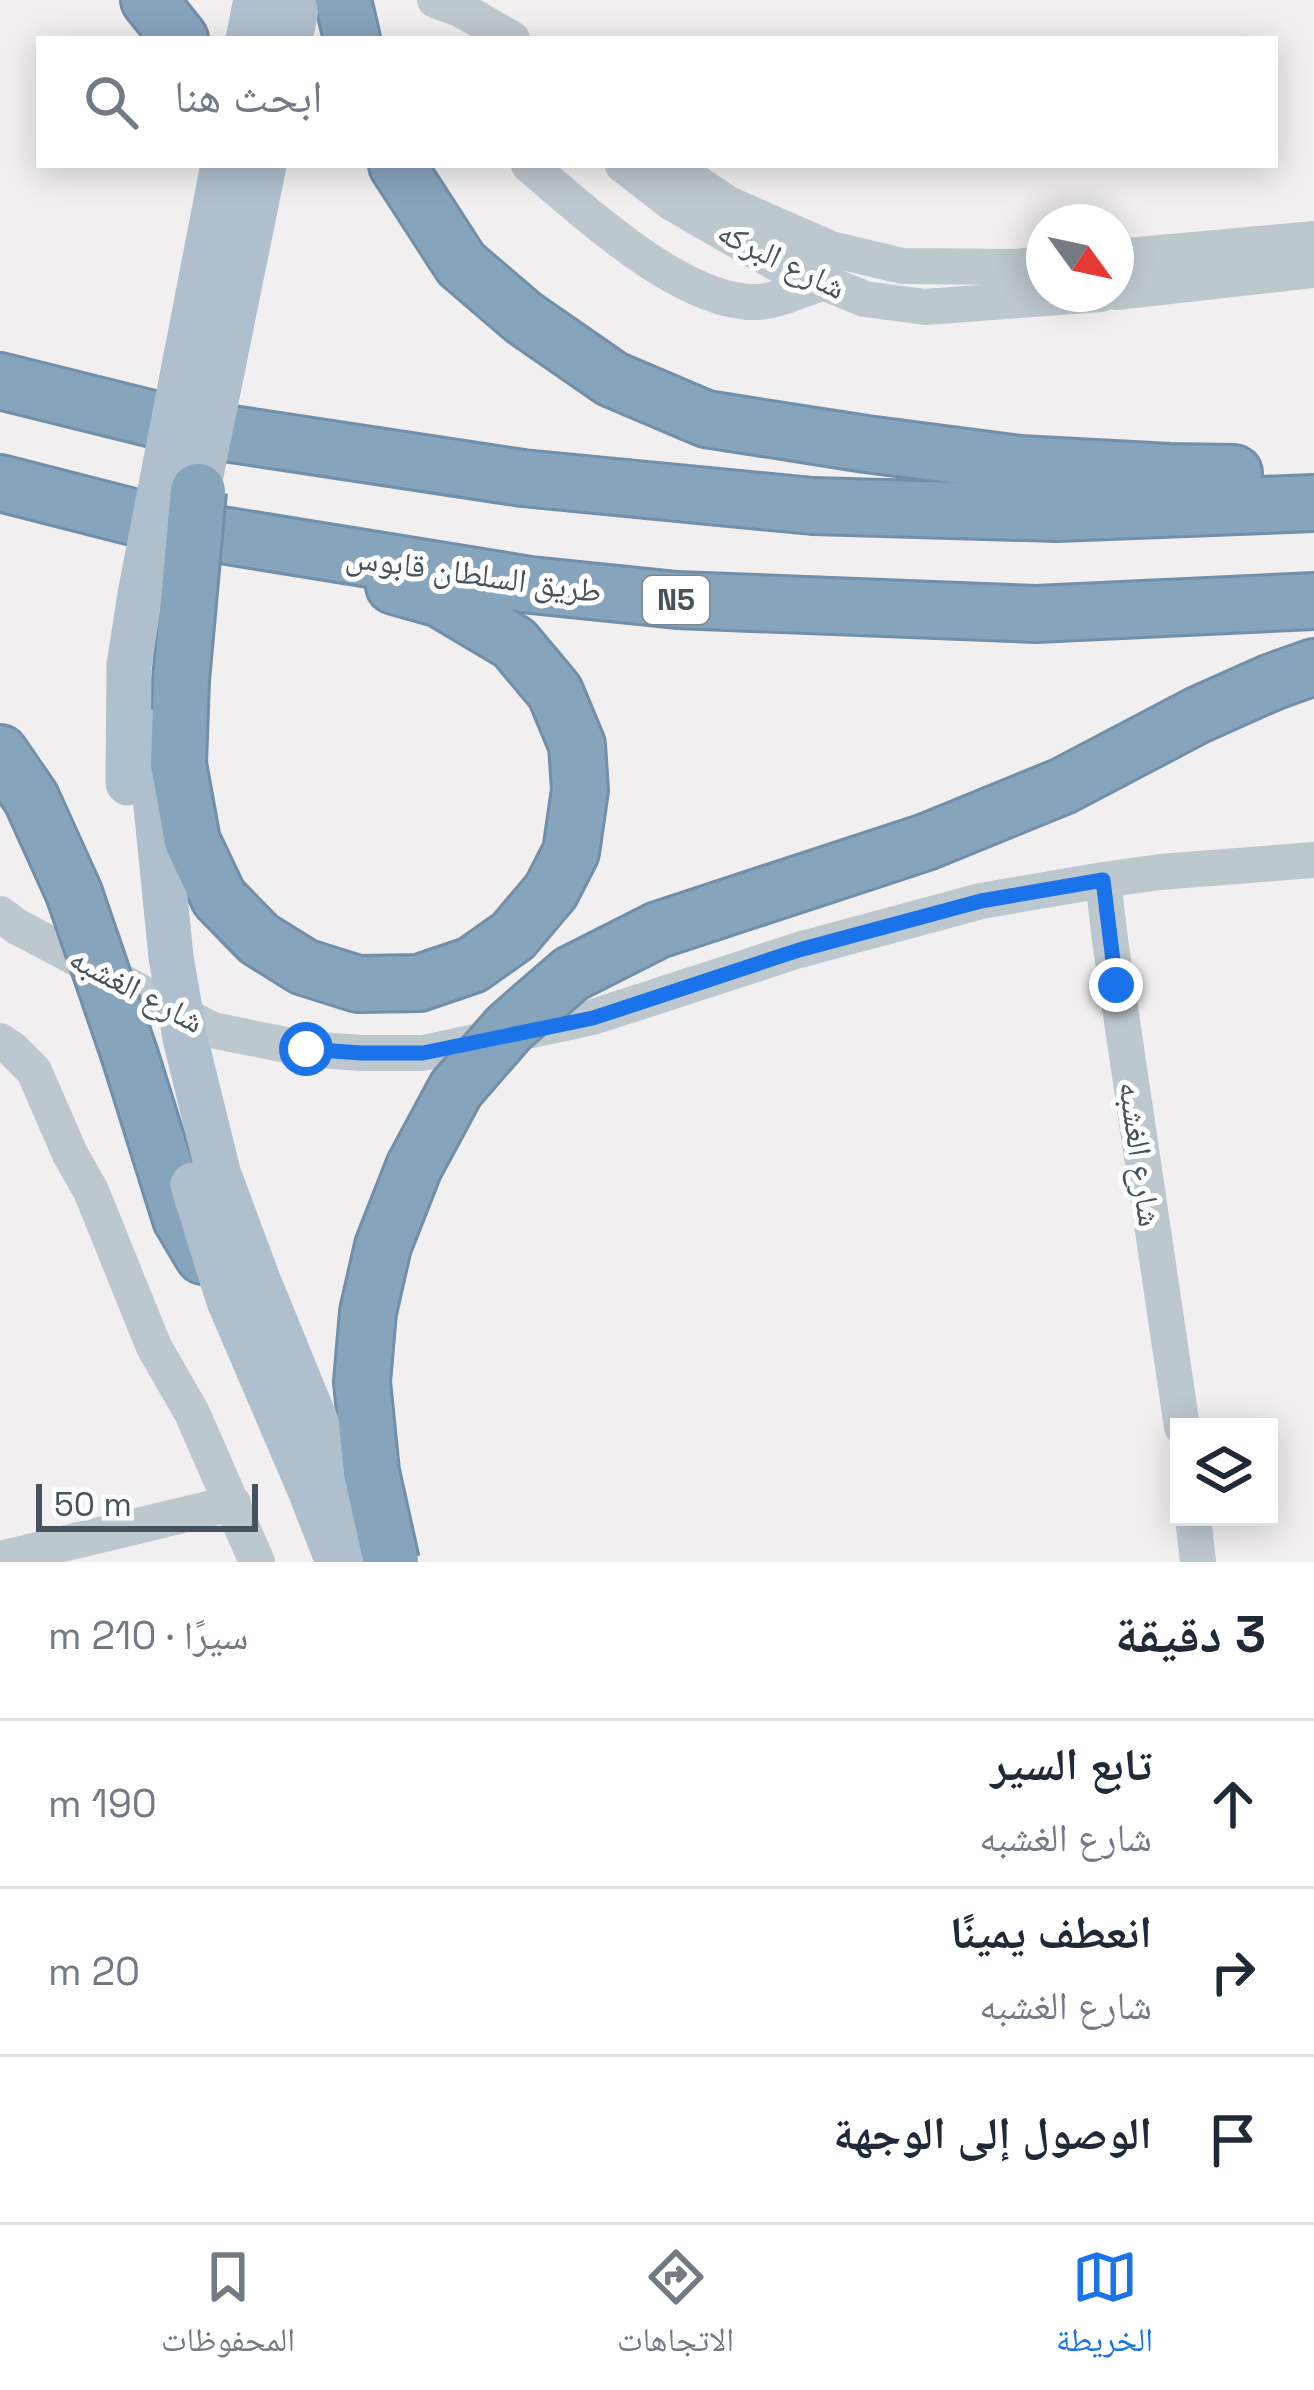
<!DOCTYPE html>
<html lang="ar">
<head>
<meta charset="utf-8">
<style>
  :root { --surface:#fff; --page:#f6f6f7; --text:#1f2937; --muted:#747a83; --line:#e0e1e3; --accent:#1a73e8 }
  body { margin:0; font-family:"Space Grotesk","Noto Naskh Arabic",sans-serif; background:var(--page); color:var(--text); direction:rtl }
  .controls { position:absolute; right:36px; bottom:36px; display:grid; overflow:hidden; border-radius:0px; box-shadow:0 6px 30px #0003 }
  .controls button { width:108px; height:108px; display:grid; place-items:center; padding:0; border:0; border-bottom:3px solid var(--line); background:var(--surface); color:var(--text); font:60px sans-serif }
  .compass { position:absolute; left:1026px; top:204px; width:108px; height:108px; border-radius:50%; background:var(--surface); box-shadow:0 6px 30px #0003; rotate:123deg }
  .scale { position:absolute; left:36px; bottom:30px; width:222px; box-sizing:border-box; padding-left:12px; border:6px solid #47535c; border-top:0; font-size:33px; line-height:42px; white-space:nowrap; color:#47535c; -webkit-text-stroke:9px #fff; paint-order:stroke }
  .stop { position:absolute; width:36px; height:36px; margin:-27px; border:9px solid #1a73e8; border-radius:50%; background:#fff }
  .stop.end { background:#1a73e8; border-color:#fff; box-shadow:0 3px 12px #0008 }
  .list { margin:0; padding:0; list-style:none }
  h2 { display:flex; justify-content:space-between; align-items:center; height:156px; margin:0; padding:0 48px; font-size:51px }
  h2 small { font-size:39px; font-weight:400; color:var(--muted) }
  .list li { display:grid; grid-template-columns:78px 1fr auto; gap:36px; align-items:center; box-sizing:border-box; height:168px; padding:0 48px; border-top:3px solid var(--line) }
  .list b { display:block; font-size:45px; white-space:nowrap }
  .list p { margin:0; font-size:39px; white-space:nowrap; color:var(--muted) }
  .list em { font-size:39px; font-style:normal; color:var(--muted) }
  .icon { flex:none; width:66px; height:66px; fill:none; stroke:currentColor; stroke-width:2; stroke-linecap:round; stroke-linejoin:round }
  .map { position:relative; flex:none; width:1314px; height:1562px; overflow:hidden; direction:ltr }
  .search { position:absolute; background:var(--surface); box-shadow:0 6px 30px #0003; left:36px; right:36px; top:36px; height:132px; display:flex; align-items:center; gap:30px; box-sizing:border-box; padding:0 42px; border-radius:0px; color:var(--muted); font-size:45px }
  .sheet { height:660px; background:var(--surface) }
  nav { display:flex; justify-content:space-around; align-items:center; box-sizing:border-box; height:168px; border-top:3px solid var(--line); background:var(--surface); font-size:33px; color:var(--muted) }
  nav a { display:grid; justify-items:center; gap:6px }
  nav .on { color:var(--accent) }
  .map>svg:first-child { display:block }
  .lines { fill:none; stroke-linecap:round; stroke-linejoin:round }
  .highway-casing { stroke:#728fa9; stroke-width:60 }
  .minor { stroke:#bdc7ce; stroke-width:36 }
  .major { stroke:#afbfcd; stroke-width:45 }
  .highway { stroke:#87a4bd; stroke-width:54 }
  .highway-bridge-casing { stroke:#728fa9; stroke-width:60; stroke-linecap:butt }
  .major-bridge { stroke:#afbfcd; stroke-width:45 }
  .highway-bridge { stroke:#87a4bd; stroke-width:54 }
  .route { stroke:#1a73e8; stroke-width:15 }
  .labels { text-anchor:middle; stroke-width:10; stroke-linejoin:round; paint-order:stroke }
  .shield { fill:#fff; stroke:#7e878d; stroke-width:3 }
  .shield-label { font-size:30px; font-weight:bold; fill:#47535c }
  .street-label { font-size:33px; fill:#47535c; stroke:#fff }
</style>
</head>
<body>
<div class="map">
<svg width="1314" height="1562" viewBox="0 0 1314 1562">
  <rect width="100%" height="100%" fill="#f1efef"/>
  <g class="lines">
    <!-- highway casing -->
    <g class="highway-casing">
      <path id="highway" d="M149,0L180,39
        M343,0L352,39
        M397,165L461,264L524,318L612,379L706,419L866,444L1020,464L1170,472L1234,473
        M0,381L185,427L523,478L813,506L1057,513L1314,503
        M0,483L172,527L531,585L677,600L1036,614L1314,601
        M1272,682L1314,667
        M0,753L31,798L74,893
        M219,898L259,939L304,967L358,984L419,983L472,965L513,936L551,891L571,852L580,790L577,745L555,692L514,643L440,599L394,586
        M130,1056L181,1219L203,1256"/>
    </g>
    <!-- minor -->
    <path class="minor" d="M435,0L460,9L512,39
      M529,165C584,211 683,305 758,302C778,301 802,289 821,283
      M623,165L672,203L776,263L865,299L925,307L1101,294
      M670,165L728,204L831,249L902,266L1015,267L1044,264
      M1116,257L1314,239
      M1116,292L1314,270
      M0,914L16,926L212,1030L306,1049L361,1053H423L593,1017L799,950L981,901L1103,880
      M0,1041L12,1049L34,1071L70,1154L91,1191L154,1347L192,1413L257,1562
      M1182,1427L1110,940L1103,880L1160,872L1314,860
      M1193,1517L1198,1562
      M0,1559L233,1503"/>
    <!-- major -->
    <path class="major" d="M248,39L256,0
      M290,39L298,0
      M229,1301L310,1490L338,1562"/>
    <!-- highway -->
    <use href="#highway" class="highway"/>
    <!-- highway-bridge casing -->
    <g class="highway-bridge-casing">
      <path id="highway-bridge" d="M198,491L181,680L178,764L192,841L219,898
        M74,893L130,1056
        M391,1562L371,1472L362,1382L368,1312L383,1246L414,1167L456,1089L509,1028L571,974L658,930L926,842L1063,786L1198,715L1272,682"/>
    </g>
    <!-- major-bridge -->
    <path class="major-bridge" d="M191,524L264,165
      M159,731L155,796L171,957L185,1038L218,1172L258,1280L370,1554
      M128,783L129,666L140,594L223,165
      M193,1185L229,1301"/>
    <!-- highway-bridge -->
    <use href="#highway-bridge" class="highway-bridge"/>
  </g>
  <g class="lines">
    <!-- route -->
    <path class="route" d="M306,1049L361,1053H423L593,1018L799,950L981,901L1103,880L1116,985"/>
  </g>
  <g class="labels">
    <!-- shield labels -->
    <rect class="shield" x="643" y="576" width="66" height="48" rx="9"/>
    <g class="shield-label">
      <text x="676" y="610">N5</text>
    </g>
    <!-- street labels -->
    <g class="street-label">
      <text transform="translate(782 259) rotate(26)" y="12">شارع البركه</text>
      <text transform="translate(474 573) rotate(8)" y="12">طريق السلطان قابوس</text>
      <text transform="translate(137 989) rotate(28)" y="12">شارع الغشبه</text>
      <text transform="translate(1141 1154) rotate(82)" y="12">شارع الغشبه</text>
    </g>
  </g>
</svg>
<div class="controls">
<button><svg class="icon" aria-label="layers" viewBox="0 0 24 24"><path d="M12 4l9 5-9 5-9-5zM3 14l9 5 9-5"/></svg></button>
</div>
<svg class="compass" viewBox="-18 -18 36 36"><path d="M0-13l5 13h-10z" fill="#e53935"/><path d="M0 13l5-13h-10z" fill="#747a83"/></svg>
<div class="scale">50 m</div>
<div class="stop" style="left:306px;top:1049px"></div>
<div class="stop end" style="left:1116px;top:985px"></div>
<div class="search"><svg class="icon" aria-label="search" viewBox="0 0 24 24"><circle cx="10" cy="10" r="6"/><path d="M15 15l6 6"/></svg>ابحث هنا</div>
</div>
<section class="sheet">
<h2>3 دقيقة<small>سيرًا · 210 m</small></h2>
<ul class="list">
<li><svg class="icon" aria-label="ahead" viewBox="0 0 24 24"><path d="M12 20V5M6 11l6-6 6 6"/></svg><div><b>تابع السير</b><p>شارع الغشبه</p></div><em>190 m</em></li>
<li><svg class="icon" aria-label="right" viewBox="0 0 24 24"><path d="M7 20v-9h11M14 6l5 5-5 5"/></svg><div><b>انعطف يمينًا</b><p>شارع الغشبه</p></div><em>20 m</em></li>
<li><svg class="icon" aria-label="arrive" viewBox="0 0 24 24"><path d="M6 21V4h12l-3 4 3 4H6"/></svg><div><b>الوصول إلى الوجهة</b></div></li>
</ul>
</section>
<nav>
<a class="on"><svg class="icon" aria-label="map" viewBox="0 0 24 24"><path d="M3 6l6-2 6 2 6-2v14l-6 2-6-2-6 2zM9 4v14M15 6v14"/></svg>الخريطة</a>
<a><svg class="icon" aria-label="directions" viewBox="0 0 24 24"><path d="M12 3l9 9-9 9-9-9zM9 14v-3h6M13 9l2 2-2 2"/></svg>الاتجاهات</a>
<a><svg class="icon" aria-label="saved" viewBox="0 0 24 24"><path d="M7 4h10v16l-5-4-5 4z"/></svg>المحفوظات</a>
</nav>
</body>
</html>
